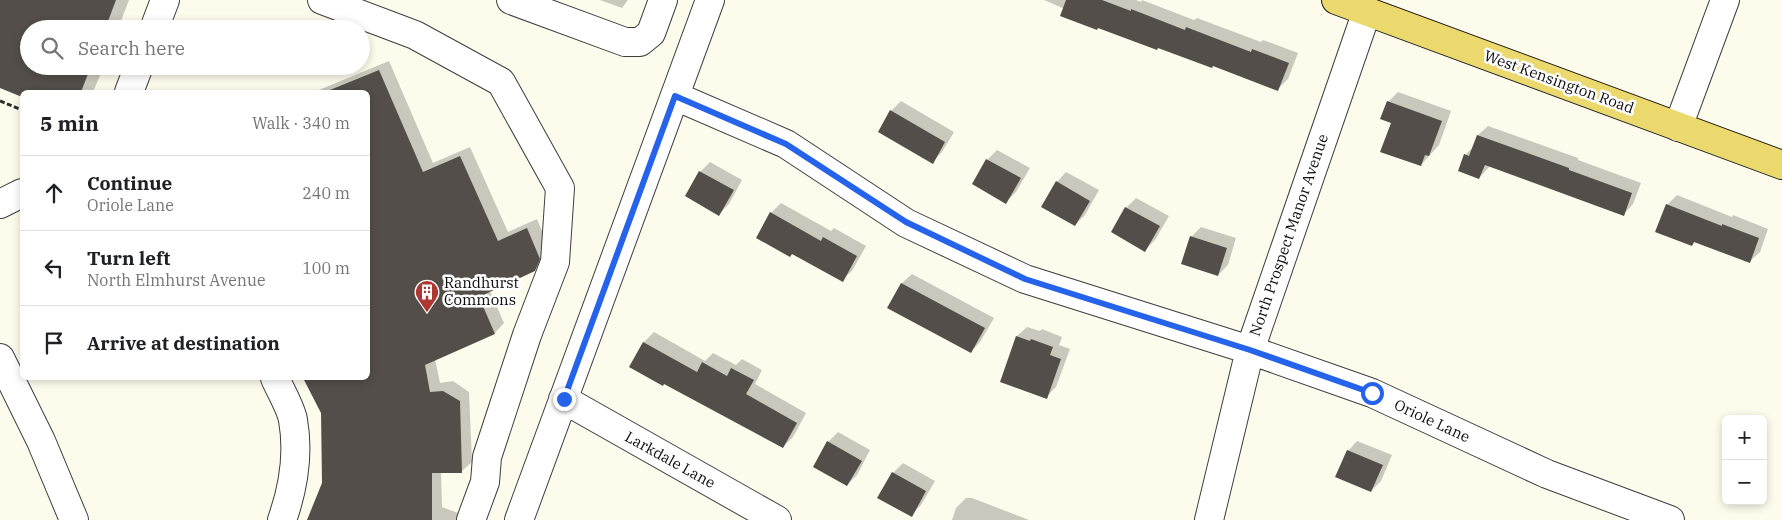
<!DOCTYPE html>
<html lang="en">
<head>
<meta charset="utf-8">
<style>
  :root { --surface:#fff; --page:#f2f2f2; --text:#202124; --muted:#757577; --line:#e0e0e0 }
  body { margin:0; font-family:"IBM Plex Serif",serif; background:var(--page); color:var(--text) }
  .controls { position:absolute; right:15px; bottom:15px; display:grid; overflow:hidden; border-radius:8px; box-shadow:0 2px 8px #0003 }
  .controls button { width:45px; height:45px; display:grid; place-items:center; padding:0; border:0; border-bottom:1px solid var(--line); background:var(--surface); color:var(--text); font:25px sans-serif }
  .stop { position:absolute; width:15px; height:15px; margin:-11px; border:4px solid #2563eb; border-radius:50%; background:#fff }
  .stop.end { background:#2563eb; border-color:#fff; box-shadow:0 1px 5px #0008 }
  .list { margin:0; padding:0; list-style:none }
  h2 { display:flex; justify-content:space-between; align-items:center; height:65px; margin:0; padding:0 20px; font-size:21px }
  h2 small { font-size:16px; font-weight:400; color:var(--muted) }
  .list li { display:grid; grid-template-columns:32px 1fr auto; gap:15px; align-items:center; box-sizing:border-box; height:75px; padding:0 20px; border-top:1px solid var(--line) }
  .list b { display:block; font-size:19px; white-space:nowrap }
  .list p { margin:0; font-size:16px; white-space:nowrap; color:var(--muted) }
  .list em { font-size:16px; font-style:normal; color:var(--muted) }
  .icon { flex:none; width:28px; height:28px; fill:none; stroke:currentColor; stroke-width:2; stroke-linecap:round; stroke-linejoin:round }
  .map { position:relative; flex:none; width:1782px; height:520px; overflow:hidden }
  .search { position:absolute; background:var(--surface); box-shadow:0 2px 8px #0003; left:20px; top:20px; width:350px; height:55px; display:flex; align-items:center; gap:12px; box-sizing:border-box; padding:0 18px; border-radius:28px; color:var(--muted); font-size:19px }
  .panel { position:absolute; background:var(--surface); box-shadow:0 2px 8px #0003; left:20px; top:90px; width:350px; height:290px; border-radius:8px }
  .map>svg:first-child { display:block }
  .shadow { fill:#0003 }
  .building { fill:#534e49 }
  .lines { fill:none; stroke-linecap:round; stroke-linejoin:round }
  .minor-casing { stroke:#3e3e3e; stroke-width:30 }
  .major-casing { stroke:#1c1c1c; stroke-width:30 }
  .path { stroke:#2d2d2d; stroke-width:3; stroke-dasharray:5 2.5; stroke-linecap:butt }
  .minor { stroke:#fff; stroke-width:28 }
  .major { stroke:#ebd96e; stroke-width:28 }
  .route { stroke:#2563eb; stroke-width:6 }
  .labels { text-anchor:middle; stroke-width:5; stroke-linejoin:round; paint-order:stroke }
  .street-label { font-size:15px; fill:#0b0b0b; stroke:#fff }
  .poi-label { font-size:15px; fill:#0b0b0b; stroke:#fff; text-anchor:start }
</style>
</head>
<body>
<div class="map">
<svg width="1782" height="520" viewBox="0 0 1782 520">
  <rect width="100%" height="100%" fill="#fdfbeb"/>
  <!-- shadow -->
  <path class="shadow" d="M4,0H129L118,29H29V66H104L93,92H22V96L0,87V10Z
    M600,0H628L622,8Z
    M1044,0H1136L1141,2L1142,0L1194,20L1197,18L1261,42L1263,40L1298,53L1288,79L1278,89L1214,65L1159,47L1157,49Z
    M389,61L433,163L470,147L508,232L537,219L549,248L544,260L534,270L490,291L504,323L495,333L435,359L440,383L453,381L469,392L472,462L462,471L441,472L442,507L466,516L467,520H308L323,483L322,413L305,378H368V92H314Z
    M1398,92L1451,111L1439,145L1421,165L1392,122L1388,102Z
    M901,101L954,132L942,152L932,162L891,111Z
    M1488,126L1578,158V160L1641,183L1633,204L1624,214L1490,166L1479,178L1465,155L1474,146L1478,135Z
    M997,150L1030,168L1016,192L1006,202L974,184L987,160Z
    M710,162L742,180L729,204L719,214L687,196L700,172Z
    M1066,172L1099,190L1085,215L1075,225L1057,182Z
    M1677,195L1732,217L1733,215L1768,229L1760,252L1750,261L1695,241L1692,245L1667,205Z
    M1136,198L1169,216L1155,240L1145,250L1113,232L1126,208Z
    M781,203L831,231L834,228L866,246L852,271L842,280L793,253L771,213Z
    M1201,227L1236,238L1228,265L1218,275L1191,237Z
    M912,274L994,318L980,342L971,352L889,308L902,283Z
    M1027,327L1040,331L1042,329L1062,337L1059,345L1070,349L1056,387L1046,397L1001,381L1017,336Z
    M654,332L705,361L713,353L736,365L742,359L762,370L755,384L806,413L793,437L783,447L665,382L630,367L644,342Z
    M838,432L870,450L857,475L847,485L828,442Z
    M1357,441L1392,455L1381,481L1371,491L1348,451Z
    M903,463L935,481L921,505L911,515L893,473Z
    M966,498H972L1029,520H952L956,508Z"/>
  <!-- building -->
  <path class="building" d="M0,0H116L105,29H29V66H91L81,92H22V97L0,88Z
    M1066,0H1102L1131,11V9L1185,30L1186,27L1251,52L1252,49L1289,63L1278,91L1213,66L1212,68L1158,48L1157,50L1098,28L1097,30L1060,16Z
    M379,70L423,172L460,156L498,241L527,228L540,259L535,271L479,297L495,334L425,365L430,392L443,391L460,401L462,473H432V520H307L322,483L321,413L303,378H368V92H325Z
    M1387,101L1442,121L1429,156L1425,155L1421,166L1380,152L1391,123L1380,119Z
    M890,110L945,142L933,164L878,132Z
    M1477,135L1569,168V170L1632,193L1624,216L1485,165L1479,179L1458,171L1464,154L1469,156Z
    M986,159L1021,178L1006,204L972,184Z
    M699,171L734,190L719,216L685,196Z
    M1056,181L1090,201L1075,226L1041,207Z
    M1666,204L1722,226V224L1759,238L1750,263L1694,242L1692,246L1655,232Z
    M1125,207L1160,226L1145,252L1111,232Z
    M770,212L821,241L823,237L857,256L843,282L792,254L790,257L756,238Z
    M1190,236L1227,248L1218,276L1181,264Z
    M901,283L985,328L971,353L887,308Z
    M1016,336L1030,341L1031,339L1053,347L1050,355L1061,359L1047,399L1000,382Z
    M643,342L697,372L702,362L727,376L731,368L754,380L746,394L797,423L783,448L664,384L663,386L629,367Z
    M827,441L862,461L847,486L813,467Z
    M1347,450L1383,465L1371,492L1335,477Z
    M892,472L926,491L912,517L877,498Z"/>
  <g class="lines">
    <!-- minor casing -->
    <g class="minor-casing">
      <path id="minor" d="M322,0L415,35L501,82L560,188L555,262L527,335L487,457L485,482L471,520
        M511,0L625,42H640L651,33L663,0
        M154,29L165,0
        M129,92L139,66
        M675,96L786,144L906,223L1025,279L1250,350L1372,393L1547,474L1670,520
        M1678,127L1725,0
        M0,204L22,193
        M0,358L41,441L74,520
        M275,378C280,390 291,408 293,420C299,454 293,489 282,520
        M563,399L777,520
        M519,520L710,0
        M1209,520L1250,350L1367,11"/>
    </g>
    <!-- major casing -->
    <g class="major-casing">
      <path id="major" d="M1336,0L1782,165"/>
    </g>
    <!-- path -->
    <path class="path" d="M0,101L22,110"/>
    <!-- minor -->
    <use href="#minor" class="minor"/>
    <!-- major -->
    <use href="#major" class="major"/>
  </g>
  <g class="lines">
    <!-- route -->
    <path class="route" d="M564,399L675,96L786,144L906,222L1025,279L1250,350L1372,393"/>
  </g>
  <!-- icons -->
  <defs>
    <g id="building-pin" transform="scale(1.25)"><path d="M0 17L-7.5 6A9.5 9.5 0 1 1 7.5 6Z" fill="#ad3832" stroke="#fff"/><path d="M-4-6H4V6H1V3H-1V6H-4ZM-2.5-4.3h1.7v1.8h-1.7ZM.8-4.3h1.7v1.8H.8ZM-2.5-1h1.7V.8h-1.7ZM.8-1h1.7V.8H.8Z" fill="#fff"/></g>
  </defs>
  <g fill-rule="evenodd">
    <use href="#building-pin" x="427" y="292"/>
  </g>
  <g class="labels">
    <!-- street labels -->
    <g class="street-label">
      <text transform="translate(1559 82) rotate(20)" y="5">West Kensington Road</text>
      <text transform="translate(1289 235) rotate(-71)" y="5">North Prospect Manor Avenue</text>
      <text transform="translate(1432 421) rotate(25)" y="5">Oriole Lane</text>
      <text transform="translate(670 460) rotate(29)" y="5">Larkdale Lane</text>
    </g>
    <!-- poi labels -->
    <g class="poi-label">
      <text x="444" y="288">Randhurst<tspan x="444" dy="17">Commons</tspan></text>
    </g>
  </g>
</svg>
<div class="controls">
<button>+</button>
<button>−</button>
</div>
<div class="stop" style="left:1372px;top:393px"></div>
<div class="stop end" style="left:564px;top:399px"></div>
<div class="search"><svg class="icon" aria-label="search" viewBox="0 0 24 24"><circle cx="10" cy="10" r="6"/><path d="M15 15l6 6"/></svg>Search here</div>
<section class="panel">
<h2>5 min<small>Walk · 340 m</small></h2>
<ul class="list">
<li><svg class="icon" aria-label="ahead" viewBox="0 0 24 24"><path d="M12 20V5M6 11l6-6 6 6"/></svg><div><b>Continue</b><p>Oriole Lane</p></div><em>240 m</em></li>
<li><svg class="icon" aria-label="left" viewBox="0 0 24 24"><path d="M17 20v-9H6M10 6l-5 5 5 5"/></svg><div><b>Turn left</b><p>North Elmhurst Avenue</p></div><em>100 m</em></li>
<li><svg class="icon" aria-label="arrive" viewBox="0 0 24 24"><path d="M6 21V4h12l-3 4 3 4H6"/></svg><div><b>Arrive at destination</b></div></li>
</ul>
</section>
</div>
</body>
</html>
